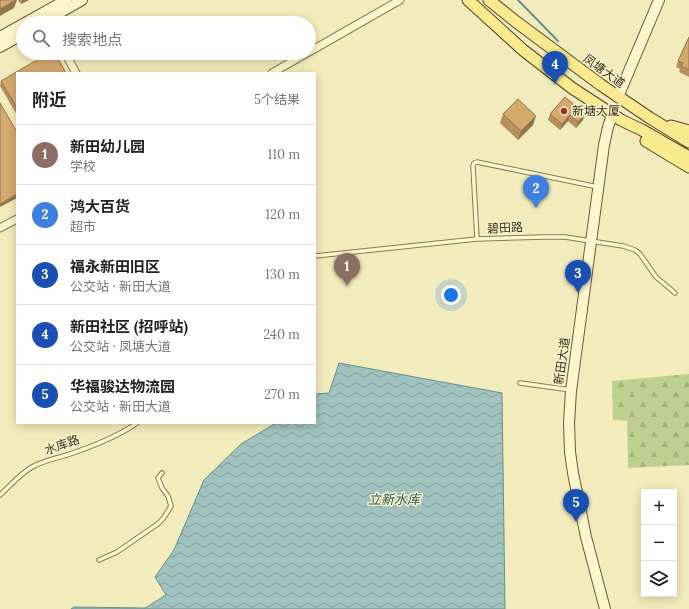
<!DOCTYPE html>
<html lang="zh">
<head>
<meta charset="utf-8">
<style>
  :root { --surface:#fff; --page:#f2f2f2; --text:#222; --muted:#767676; --line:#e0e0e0; --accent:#9f331e }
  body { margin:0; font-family:Lora,"Noto Sans SC",serif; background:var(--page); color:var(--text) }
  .controls { position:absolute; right:12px; bottom:12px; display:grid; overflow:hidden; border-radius:0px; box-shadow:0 2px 10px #0003 }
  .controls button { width:36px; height:36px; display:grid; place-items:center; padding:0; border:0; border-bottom:1px solid var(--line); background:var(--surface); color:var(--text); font:20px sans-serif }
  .you { position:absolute; left:451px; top:295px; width:14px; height:14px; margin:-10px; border:3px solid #fff; border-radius:50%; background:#1a73e8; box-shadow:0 0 0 6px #1a73e833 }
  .badge { display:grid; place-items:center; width:26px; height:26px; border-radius:50%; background:var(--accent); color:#fff; font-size:13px; font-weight:700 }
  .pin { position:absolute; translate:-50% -33px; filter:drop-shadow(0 1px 2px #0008) }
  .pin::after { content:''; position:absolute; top:21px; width:14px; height:12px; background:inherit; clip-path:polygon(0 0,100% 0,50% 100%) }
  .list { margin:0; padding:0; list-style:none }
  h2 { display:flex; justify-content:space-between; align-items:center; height:52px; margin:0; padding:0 16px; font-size:17px }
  h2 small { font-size:13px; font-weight:400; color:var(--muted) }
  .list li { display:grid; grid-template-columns:26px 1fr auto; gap:12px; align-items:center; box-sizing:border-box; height:60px; padding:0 16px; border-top:1px solid var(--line) }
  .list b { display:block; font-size:15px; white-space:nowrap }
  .list p { margin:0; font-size:13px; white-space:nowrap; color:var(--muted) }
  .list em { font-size:13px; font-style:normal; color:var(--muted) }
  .icon { flex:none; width:22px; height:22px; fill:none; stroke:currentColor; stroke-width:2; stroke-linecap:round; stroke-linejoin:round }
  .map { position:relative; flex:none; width:689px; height:609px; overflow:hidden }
  .search { position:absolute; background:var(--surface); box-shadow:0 2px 10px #0003; left:16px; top:16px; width:300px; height:44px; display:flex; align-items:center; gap:10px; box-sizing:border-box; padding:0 14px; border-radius:22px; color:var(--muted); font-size:15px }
  .panel { position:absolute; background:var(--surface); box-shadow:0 2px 10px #0003; left:16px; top:72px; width:300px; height:352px; border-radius:0px }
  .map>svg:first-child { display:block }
  .forest { fill:url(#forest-firs) }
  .water { fill:url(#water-waves); stroke:#67908d }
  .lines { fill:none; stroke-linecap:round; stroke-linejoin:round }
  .stream { stroke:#67908d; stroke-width:2 }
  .lane-casing { stroke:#8b7a54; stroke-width:5.5 }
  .street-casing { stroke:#8b7a54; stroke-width:9 }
  .secondary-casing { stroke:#6c5b37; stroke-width:12 }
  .primary-casing { stroke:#584629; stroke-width:13 }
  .lane { stroke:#fcf6cf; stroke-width:3.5 }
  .street { stroke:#fcf6cf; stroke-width:7 }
  .secondary { stroke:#fcf6cf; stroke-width:10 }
  .primary { stroke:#faea8f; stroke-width:11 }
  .wall { fill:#b6915f }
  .shaded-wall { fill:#94764d }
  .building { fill:#d4a96e; stroke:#94764d }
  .poi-dot { fill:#9f331e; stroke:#f9f3cc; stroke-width:1.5 }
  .labels { text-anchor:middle; stroke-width:3; stroke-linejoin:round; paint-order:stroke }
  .street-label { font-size:12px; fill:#382e1a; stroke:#f9f3cc }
  .poi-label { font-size:12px; fill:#382e1a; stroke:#f9f3cc; text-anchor:start }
  .water-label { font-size:13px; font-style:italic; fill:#28555a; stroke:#f9f3cc }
</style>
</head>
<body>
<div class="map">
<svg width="689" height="609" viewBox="0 0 689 609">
  <defs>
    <pattern id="forest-firs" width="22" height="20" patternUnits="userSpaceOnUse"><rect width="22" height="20" fill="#bed08f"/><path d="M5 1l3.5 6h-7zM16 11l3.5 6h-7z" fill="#a4b37b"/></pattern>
    <pattern id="water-waves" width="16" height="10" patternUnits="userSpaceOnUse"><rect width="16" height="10" fill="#a0c2be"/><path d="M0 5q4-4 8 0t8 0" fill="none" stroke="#839e9a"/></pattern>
  </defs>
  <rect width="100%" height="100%" fill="#f2ebbc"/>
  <!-- forest -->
  <path class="forest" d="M689,374V465L628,468L627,421L613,420L612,381Z"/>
  <!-- water -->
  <path class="water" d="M339,363L502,393L505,609H71L74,607L145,608L166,595L155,577L174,550L204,480L241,444L276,423H315V394L329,393Z"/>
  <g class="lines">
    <!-- stream -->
    <path class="stream" d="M518,0L558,41"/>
    <!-- lane casing -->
    <g class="lane-casing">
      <path id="lane" d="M477,239L473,166L474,163L477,162L598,187
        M315,256L477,239L545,237H565L623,246L635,250L640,254L656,277L675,293
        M520,383L571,390
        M0,495C10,486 20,474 32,467C43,461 56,458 67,455C91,447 117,437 137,423
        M99,560L117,552L159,523L165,516L171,506L168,496L162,488L158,478L162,473"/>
    </g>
    <!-- street casing -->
    <g class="street-casing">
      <path id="street" d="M309,52L400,0
        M65,53L76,73
        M272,73L307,53
        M0,228L17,219"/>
    </g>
    <!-- secondary casing -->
    <g class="secondary-casing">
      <path id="secondary" d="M25,23L66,0
        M42,23L82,0
        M0,37L23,24
        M0,47L23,34
        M618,97L659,0
        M605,609L586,537L573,473L570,452L569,423L571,391L604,145L608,127L612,115"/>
    </g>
    <!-- primary casing -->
    <g class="primary-casing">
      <path id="primary" d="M468,0L523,50L572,88L621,120L642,130L689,157
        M489,0L515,21L601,85L650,118L689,142
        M671,126L689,131
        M646,141L689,167"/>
    </g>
    <!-- lane -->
    <use href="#lane" class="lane"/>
    <!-- street -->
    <use href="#street" class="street"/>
    <!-- secondary -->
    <use href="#secondary" class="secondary"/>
    <!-- primary -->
    <use href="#primary" class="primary"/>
  </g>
  <!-- wall -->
  <path class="wall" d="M18,0H29L21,4Z
    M689,37V77L679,72L680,69L676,67L678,61Z
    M17,73V115L0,86L1,81Z
    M565,97L583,120L576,128L568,121L560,130L548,120L550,114Z
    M503,114L533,125L518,140L500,123Z"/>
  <!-- shaded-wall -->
  <path class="shaded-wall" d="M16,0H17L14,8L0,16V9Z
    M22,0H29L21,4Z
    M585,114L583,120L576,128L578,122Z
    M570,115L568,121L560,130L562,124Z
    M536,116L533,125L518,140L521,131Z
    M17,194V198L0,207V204Z"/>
  <!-- building -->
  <path class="building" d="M0,0H16L0,9Z
    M689,37V70L681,66L683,63L678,61Z
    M49,53H55L66,73H17V108L1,81Z
    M565,97L585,114L578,122L570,115L562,124L550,114Z
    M518,99L536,116L521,131L503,114Z
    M0,103L17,132V194L0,204Z"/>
  <!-- markers -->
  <circle class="poi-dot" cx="564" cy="111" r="4"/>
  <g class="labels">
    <!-- street labels -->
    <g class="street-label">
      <text transform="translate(604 71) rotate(36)" y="4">凤塘大道</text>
      <text transform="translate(505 228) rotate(-3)" y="4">碧田路</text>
      <text transform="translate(562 361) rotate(-82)" y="4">新田大道</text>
      <text transform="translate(62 445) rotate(-19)" y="4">水库路</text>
    </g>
    <!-- poi labels -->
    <g class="poi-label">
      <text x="572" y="115">新塘大厦</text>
    </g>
    <!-- water labels -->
    <g class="water-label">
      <text x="394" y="504">立新水库</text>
    </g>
  </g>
</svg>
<div class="controls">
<button>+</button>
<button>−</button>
<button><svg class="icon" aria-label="layers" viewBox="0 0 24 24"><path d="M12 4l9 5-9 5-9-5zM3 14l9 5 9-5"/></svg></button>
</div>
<div class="you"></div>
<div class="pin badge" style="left:347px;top:286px;background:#8d6e63">1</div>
<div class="pin badge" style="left:536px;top:208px;background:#3f7fe0">2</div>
<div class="pin badge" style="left:578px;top:293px;background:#1a4fb4">3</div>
<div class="pin badge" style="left:555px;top:84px;background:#1a4fb4">4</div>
<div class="pin badge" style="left:576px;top:522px;background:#1a4fb4">5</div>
<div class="search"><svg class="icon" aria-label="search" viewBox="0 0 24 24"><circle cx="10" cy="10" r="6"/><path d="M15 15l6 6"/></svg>搜索地点</div>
<section class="panel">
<h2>附近<small>5个结果</small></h2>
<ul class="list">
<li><span class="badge" style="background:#8d6e63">1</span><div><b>新田幼儿园</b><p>学校</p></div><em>110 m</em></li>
<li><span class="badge" style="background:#3f7fe0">2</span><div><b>鸿大百货</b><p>超市</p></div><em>120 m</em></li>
<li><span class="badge" style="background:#1a4fb4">3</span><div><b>福永新田旧区</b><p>公交站 · 新田大道</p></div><em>130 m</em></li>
<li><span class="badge" style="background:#1a4fb4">4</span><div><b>新田社区 (招呼站)</b><p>公交站 · 凤塘大道</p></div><em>240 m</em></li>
<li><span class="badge" style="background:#1a4fb4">5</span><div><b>华福骏达物流园</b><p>公交站 · 新田大道</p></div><em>270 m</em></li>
</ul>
</section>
</div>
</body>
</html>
